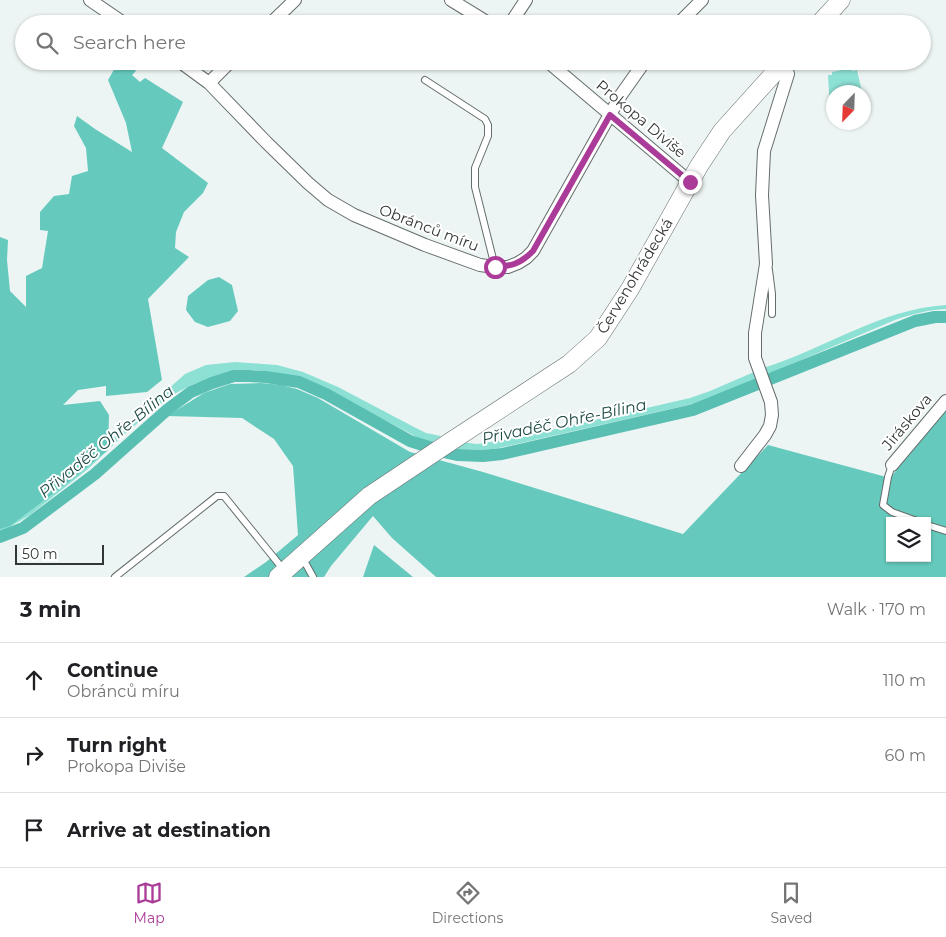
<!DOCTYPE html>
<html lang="en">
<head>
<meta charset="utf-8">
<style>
  :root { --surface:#fff; --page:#f2f2f2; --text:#202124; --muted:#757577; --line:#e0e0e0; --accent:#ab3b98 }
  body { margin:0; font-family:Montserrat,sans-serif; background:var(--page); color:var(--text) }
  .controls { position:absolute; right:15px; bottom:15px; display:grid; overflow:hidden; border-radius:0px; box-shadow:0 1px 4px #0004 }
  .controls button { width:45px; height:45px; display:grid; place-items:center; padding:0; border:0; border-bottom:1px solid var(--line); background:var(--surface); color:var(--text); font:25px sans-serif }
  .compass { position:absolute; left:826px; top:85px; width:45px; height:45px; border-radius:50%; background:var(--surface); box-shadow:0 1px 4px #0004; rotate:203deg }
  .scale { position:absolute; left:15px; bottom:12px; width:89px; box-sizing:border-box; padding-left:5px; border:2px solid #333636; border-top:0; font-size:14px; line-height:18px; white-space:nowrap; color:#333636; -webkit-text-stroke:4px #fff; paint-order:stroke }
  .stop { position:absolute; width:15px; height:15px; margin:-11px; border:4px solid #ab3b98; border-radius:50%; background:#fff }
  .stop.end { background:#ab3b98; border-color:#fff; box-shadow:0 1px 5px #0008 }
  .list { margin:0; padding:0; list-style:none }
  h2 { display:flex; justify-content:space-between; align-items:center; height:65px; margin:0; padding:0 20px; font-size:21px }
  h2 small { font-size:16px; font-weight:400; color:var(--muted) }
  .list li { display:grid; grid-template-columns:32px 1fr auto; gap:15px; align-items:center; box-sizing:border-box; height:75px; padding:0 20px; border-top:1px solid var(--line) }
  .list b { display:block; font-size:19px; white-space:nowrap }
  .list p { margin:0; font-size:16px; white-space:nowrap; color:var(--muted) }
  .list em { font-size:16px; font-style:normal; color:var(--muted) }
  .icon { flex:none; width:28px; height:28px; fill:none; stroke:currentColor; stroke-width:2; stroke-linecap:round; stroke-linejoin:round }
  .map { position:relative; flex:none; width:946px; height:577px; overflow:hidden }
  .search { position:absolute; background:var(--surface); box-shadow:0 1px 4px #0004; left:15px; right:15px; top:15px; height:55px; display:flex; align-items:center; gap:12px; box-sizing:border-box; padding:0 18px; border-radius:28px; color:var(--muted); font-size:19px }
  .sheet { height:290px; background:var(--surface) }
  nav { display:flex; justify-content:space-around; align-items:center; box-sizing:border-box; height:70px; border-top:1px solid var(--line); background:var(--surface); font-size:14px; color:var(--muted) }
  nav a { display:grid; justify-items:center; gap:2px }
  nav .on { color:var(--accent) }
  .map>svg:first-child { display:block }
  .green { fill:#8de0d4 }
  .forest { fill:#65cabd; fill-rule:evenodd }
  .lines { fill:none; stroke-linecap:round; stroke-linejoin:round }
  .canal { stroke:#5abfb3; stroke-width:12 }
  .lane-casing { stroke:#656d6c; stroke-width:8 }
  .street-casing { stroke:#656d6c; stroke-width:14 }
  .secondary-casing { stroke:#656d6c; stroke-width:19 }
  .lane { stroke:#fff; stroke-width:6 }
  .street { stroke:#fff; stroke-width:12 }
  .secondary { stroke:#fff; stroke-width:18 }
  .route { stroke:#ab3b98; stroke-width:6 }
  .labels { text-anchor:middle; stroke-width:4; stroke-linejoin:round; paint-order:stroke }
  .street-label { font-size:15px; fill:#333636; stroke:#fff }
  .water-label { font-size:16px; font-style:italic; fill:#1f4c47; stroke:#fff }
</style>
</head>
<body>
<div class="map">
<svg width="946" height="577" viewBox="0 0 946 577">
  <rect width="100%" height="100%" fill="#ecf5f3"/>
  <!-- green -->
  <path class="green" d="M851,68L852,71L857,70L862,92H834L833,108L830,109L828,75H832V72Z
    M946,305V309C928,310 912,314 895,320L766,375L763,368C825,349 880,309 946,305Z
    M235,362L277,365L303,372L338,387L414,427L426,433L441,436L430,444L311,381L284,374L257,370H237L194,384L172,395L127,432L88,469L30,515L8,528L0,531V520L82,466L185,374L206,365Z
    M754,372L756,379L692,404L499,448L485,450L453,449L461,442L477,444L517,438L690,398L710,391Z"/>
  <!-- forest -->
  <path class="forest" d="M119,61L136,71L132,75L140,82L145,78L183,102L162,148L208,183L203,193L184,212L176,232L175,248L189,257L148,299L162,380L147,392L106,396V386L78,390L63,405L100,401L109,415L108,450L74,478L10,526L0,529V237L8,240L7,260L10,291L26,307V276L42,268L48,231L40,230V212L54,196L69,194L72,176L88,171L86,148L74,126L77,116L95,129L132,152L126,123L108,80Z
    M219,277L232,285L238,311L230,321L208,327L195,322L186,310L188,296L208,280Z
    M261,383L281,385L297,389L318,398L410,452L483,472L683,534L768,445L890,478L946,410V577H436L392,538L373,516L331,566L324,577H244L266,562L298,535L293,466L274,439L242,418L167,416L204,393L230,384ZM890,521H927V558H890Z
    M374,545L413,577H363Z"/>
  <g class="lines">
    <!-- canal -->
    <path class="canal" d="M0,537L23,528L95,474L168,409L191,392L212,383L234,376H249L266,377L299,382L326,394L410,441L448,453L457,455L483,456L502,454L693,410L915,321L935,317H946"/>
    <!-- lane casing -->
    <g class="lane-casing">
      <path id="lane" d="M425,80L485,119L488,125V136L475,168V187L495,267
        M769,270L772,294V314
        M892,465L888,477L883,505L892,512L917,521
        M927,525L946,531
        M302,557L313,577
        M115,577L217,496H224L283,569"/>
    </g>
    <!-- street casing -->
    <g class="street-casing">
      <path id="street" d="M90,0L125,24
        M451,0L490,24
        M270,24L295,0
        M510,24L526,0
        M678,24L702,0
        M179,61L209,83L266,142L308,183L328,200L354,215L425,245L480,265L495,267H508L518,263L526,258L533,251L621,95L645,61
        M547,61L690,182
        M209,83L231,61
        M892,465L946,401
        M741,466L765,435L770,426L772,415L771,402L755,358V333L766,264L762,195L764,151L788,74L784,62"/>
    </g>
    <!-- secondary casing -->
    <g class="secondary-casing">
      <path id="secondary" d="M819,24L841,0
        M278,577L369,496L453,440L569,364L598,338L630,289L699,166L722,131L785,61"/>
    </g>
    <!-- lane -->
    <use href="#lane" class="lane"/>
    <!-- street -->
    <use href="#street" class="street"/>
    <!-- secondary -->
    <use href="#secondary" class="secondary"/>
  </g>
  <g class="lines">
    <!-- route -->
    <path class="route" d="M495,267C512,266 520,264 533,251L610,115L690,182"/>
  </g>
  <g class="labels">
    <!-- street labels -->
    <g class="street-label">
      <text transform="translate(641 119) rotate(40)" y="5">Prokopa Diviše</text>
      <text transform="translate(429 228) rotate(21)" y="5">Obránců míru</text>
      <text transform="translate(635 276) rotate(-59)" y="5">Červenohrádecká</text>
      <text transform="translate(907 422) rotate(-50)" y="5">Jiráskova</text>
    </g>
    <!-- water labels -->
    <g class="water-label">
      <text transform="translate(564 421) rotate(-12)" y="6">Přivaděč Ohře-Bílina</text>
      <text transform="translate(106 441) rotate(-39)" y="6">Přivaděč Ohře-Bílina</text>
    </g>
  </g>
</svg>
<div class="controls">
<button><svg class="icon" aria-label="layers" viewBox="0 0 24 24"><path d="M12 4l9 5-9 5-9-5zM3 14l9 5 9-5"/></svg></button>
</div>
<svg class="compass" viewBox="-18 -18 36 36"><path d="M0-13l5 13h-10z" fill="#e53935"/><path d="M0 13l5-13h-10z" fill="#757577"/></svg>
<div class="scale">50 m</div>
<div class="stop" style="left:495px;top:267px"></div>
<div class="stop end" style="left:690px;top:182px"></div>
<div class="search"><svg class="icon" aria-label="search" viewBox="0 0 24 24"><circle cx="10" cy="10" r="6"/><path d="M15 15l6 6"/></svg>Search here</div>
</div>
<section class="sheet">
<h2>3 min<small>Walk · 170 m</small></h2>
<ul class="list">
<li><svg class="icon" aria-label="ahead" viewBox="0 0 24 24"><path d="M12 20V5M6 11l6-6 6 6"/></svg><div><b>Continue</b><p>Obránců míru</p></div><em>110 m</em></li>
<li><svg class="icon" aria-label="right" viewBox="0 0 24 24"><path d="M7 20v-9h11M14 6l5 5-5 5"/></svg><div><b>Turn right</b><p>Prokopa Diviše</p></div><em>60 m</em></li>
<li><svg class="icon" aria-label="arrive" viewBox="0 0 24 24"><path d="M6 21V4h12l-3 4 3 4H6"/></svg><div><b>Arrive at destination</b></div></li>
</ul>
</section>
<nav>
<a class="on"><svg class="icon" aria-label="map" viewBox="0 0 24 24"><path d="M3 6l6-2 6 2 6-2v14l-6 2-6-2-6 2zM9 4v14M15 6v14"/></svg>Map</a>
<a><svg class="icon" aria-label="directions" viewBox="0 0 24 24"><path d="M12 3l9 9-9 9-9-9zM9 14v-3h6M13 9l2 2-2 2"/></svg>Directions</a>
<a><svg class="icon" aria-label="saved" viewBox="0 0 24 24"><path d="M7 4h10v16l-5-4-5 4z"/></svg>Saved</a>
</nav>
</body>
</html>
